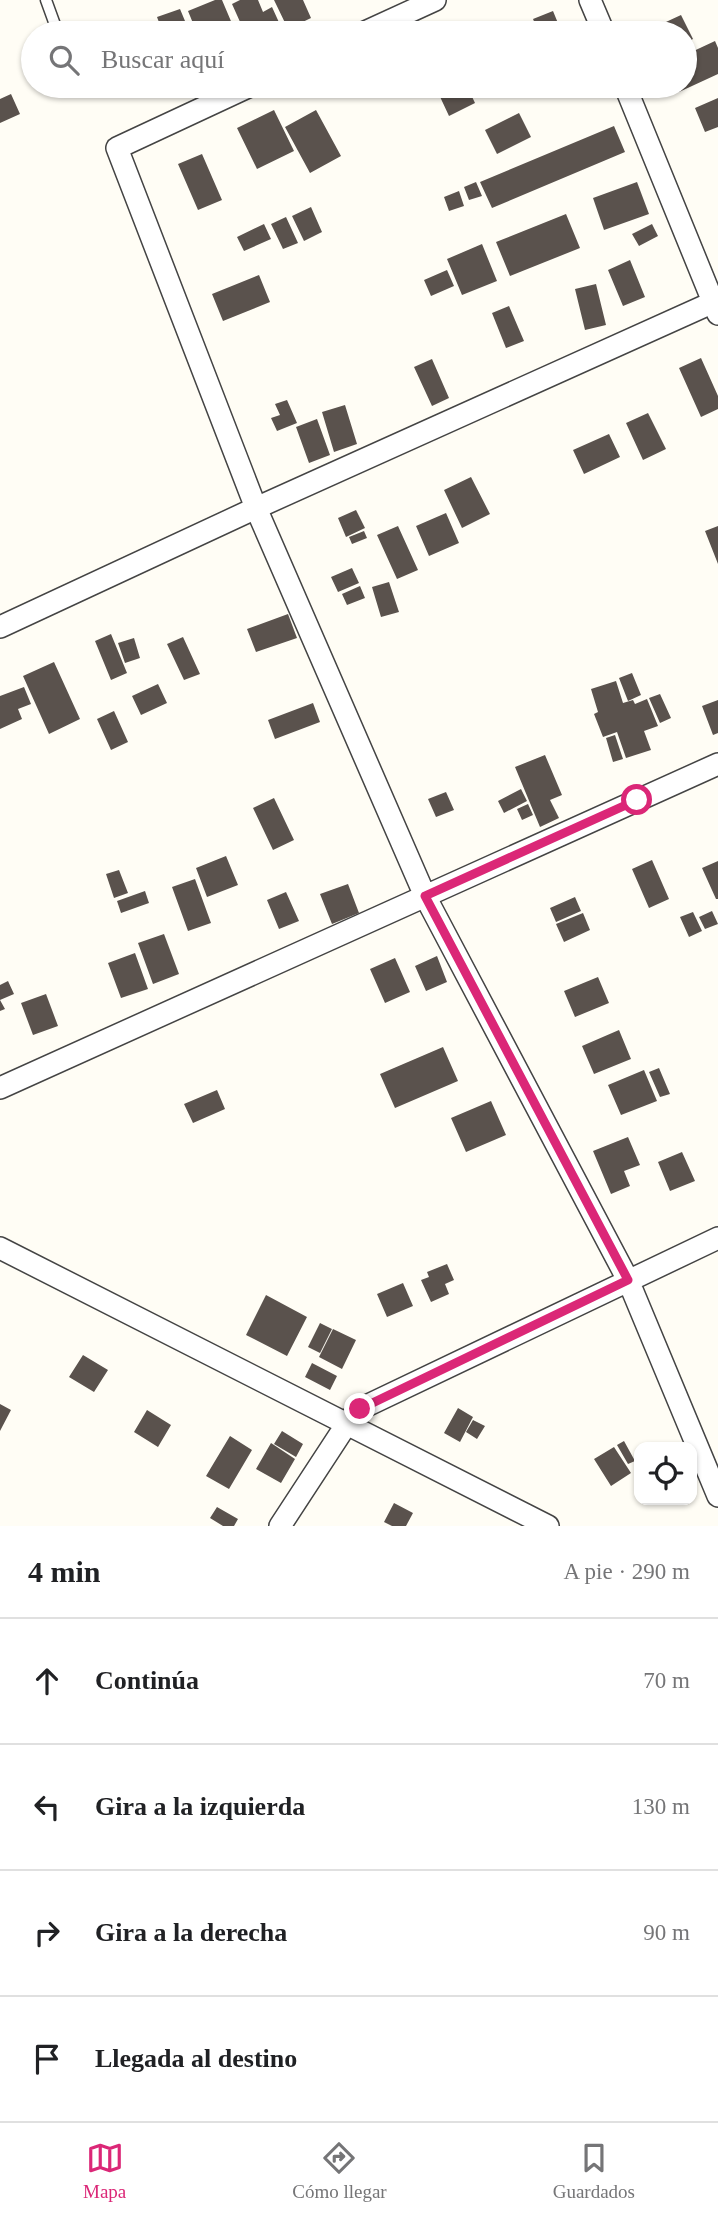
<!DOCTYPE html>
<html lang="es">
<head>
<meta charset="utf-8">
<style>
  :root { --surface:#fff; --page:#f6f6f6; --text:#202124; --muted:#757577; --line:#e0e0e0; --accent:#db2777 }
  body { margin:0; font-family:"Times New Roman",serif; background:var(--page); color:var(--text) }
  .controls { position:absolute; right:21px; bottom:21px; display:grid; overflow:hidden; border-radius:14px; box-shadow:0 2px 5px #0004 }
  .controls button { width:63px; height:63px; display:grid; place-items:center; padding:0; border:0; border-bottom:2px solid var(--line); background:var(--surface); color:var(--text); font:35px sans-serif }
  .stop { position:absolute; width:21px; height:21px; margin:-16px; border:5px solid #db2777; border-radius:50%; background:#fff }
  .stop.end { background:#db2777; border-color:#fff; box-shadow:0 2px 7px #0008 }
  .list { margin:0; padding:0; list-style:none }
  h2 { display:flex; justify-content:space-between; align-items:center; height:91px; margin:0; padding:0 28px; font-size:30px }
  h2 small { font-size:23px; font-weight:400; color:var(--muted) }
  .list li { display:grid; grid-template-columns:46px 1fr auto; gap:21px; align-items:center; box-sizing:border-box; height:126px; padding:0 28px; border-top:2px solid var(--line) }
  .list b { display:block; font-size:26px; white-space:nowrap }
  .list em { font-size:23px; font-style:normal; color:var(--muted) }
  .icon { flex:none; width:38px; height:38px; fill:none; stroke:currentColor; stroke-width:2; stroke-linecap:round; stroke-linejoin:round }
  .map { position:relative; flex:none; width:718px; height:1526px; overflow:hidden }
  .search { position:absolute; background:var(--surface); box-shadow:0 2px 5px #0004; left:21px; right:21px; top:21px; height:77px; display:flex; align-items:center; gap:18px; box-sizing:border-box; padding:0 24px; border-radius:38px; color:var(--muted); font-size:26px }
  .sheet { height:595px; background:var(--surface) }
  nav { display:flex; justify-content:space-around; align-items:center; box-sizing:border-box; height:98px; border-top:2px solid var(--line); background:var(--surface); font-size:19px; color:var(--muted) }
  nav a { display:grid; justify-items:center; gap:4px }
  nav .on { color:var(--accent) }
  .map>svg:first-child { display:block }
  .building { fill:#5a524d }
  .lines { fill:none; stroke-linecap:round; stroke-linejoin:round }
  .service-casing { stroke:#444; stroke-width:13 }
  .minor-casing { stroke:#444; stroke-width:24 }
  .service { stroke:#fff; stroke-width:10 }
  .minor { stroke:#fff; stroke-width:21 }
  .route { stroke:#db2777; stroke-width:9 }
</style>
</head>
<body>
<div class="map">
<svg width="718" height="1526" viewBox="0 0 718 1526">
  <rect width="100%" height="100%" fill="#fffdf5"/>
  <!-- building -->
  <path class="building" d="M215,0H222L236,33H197L188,11Z
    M240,0H258L263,12L272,7L282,29L273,33H245L232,4Z
    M274,0H303L311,18L288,29Z
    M180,9L190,33H163L157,17Z
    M553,11L562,33H539L533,19Z
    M681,15L693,39L685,43V33H642Z
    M715,41L718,48V74L679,92L676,86H685V55Z
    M435,86H467L475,103L449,116Z
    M11,94L20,114L0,123V99Z
    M718,98V127L705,132L695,108Z
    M274,110L294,151L257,169L237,128Z
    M316,110L341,156L310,173L285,127Z
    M519,113L531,137L497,154L485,130Z
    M614,126L625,152L492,208L480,182Z
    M202,154L222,200L198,210L178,164Z
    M476,182L482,196L469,200L464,187Z
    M637,182L649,214L604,230L593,198Z
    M459,191L464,206L449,211L444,197Z
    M311,207L322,232L304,241L292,216Z
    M566,214L580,248L510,276L496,242Z
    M286,217L298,243L283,249L271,224Z
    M264,224L271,239L244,251L237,237Z
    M652,224L658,236L639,246L632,234Z
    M482,244L497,281L462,295L447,259Z
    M630,260L645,297L623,306L608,270Z
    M447,270L454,286L431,296L424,280Z
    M259,275L270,302L223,321L212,294Z
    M596,284L606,325L585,330L575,289Z
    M509,306L524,341L506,348L492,313Z
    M701,358L718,396V409L701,417L679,368Z
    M432,359L449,398L432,406L414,367Z
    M287,400L297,423L277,431L271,418L280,415L275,404Z
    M345,405L357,444L334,452L322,412Z
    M648,413L666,449L643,460L626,423Z
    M317,419L330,455L309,463L296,427Z
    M609,434L620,457L584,474L573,450Z
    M471,477L490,514L462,528L444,490Z
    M356,510L365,528L346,537L338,518Z
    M446,513L459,543L429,556L416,526Z
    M398,526L418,570L397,579L377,535Z
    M718,526V564L705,531Z
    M364,531L367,538L352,544L349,537Z
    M352,568L359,583L338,592L331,577Z
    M389,582L399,612L381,617L372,587Z
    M360,586L365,598L347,605L342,594Z
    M288,614L297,638L256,652L247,629Z
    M111,634L127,673L111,680L95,641Z
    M183,637L200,674L184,680L167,644Z
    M134,638L140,658L125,663L118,643Z
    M54,662L80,719L49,734L23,676Z
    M632,673L641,695L628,701L619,678Z
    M616,681L623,703L633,700L635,704L647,699L658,726L644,731L651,750L626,758L617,732L603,737L594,714L598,712L591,689Z
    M158,684L167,703L141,715L132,696Z
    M24,687L31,704L18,709L22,719L0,729V696Z
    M660,694L671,718L660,723L649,698Z
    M718,700V733L713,735L702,706Z
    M313,703L320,722L275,739L268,720Z
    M114,711L128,742L111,750L97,719Z
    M615,735L623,759L613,762L606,738Z
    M545,755L562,795L550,800L559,818L540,827L515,767Z
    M521,789L527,801L504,813L498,801Z
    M446,792L454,810L436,817L428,799Z
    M274,798L294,840L273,850L253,808Z
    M528,804L533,815L522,820L517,809Z
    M226,856L238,885L207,897L196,868Z
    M652,860L669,899L649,908L632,869Z
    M718,861V899H716L702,868Z
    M119,870L128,893L114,898L106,874Z
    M195,879L211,923L188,931L172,887Z
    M348,884L359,913L332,924L320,894Z
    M145,891L149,903L121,913L117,901Z
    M286,892L299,921L279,929L267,900Z
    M575,897L581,911L556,922L550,908Z
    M712,911L718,924L705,929L699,917Z
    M693,912L702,931L689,937L680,917Z
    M583,913L590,930L564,942L556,924Z
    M164,934L179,974L153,984L138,943Z
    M135,953L148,989L121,998L108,963Z
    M437,956L447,982L426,991L415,966Z
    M395,958L410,992L385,1003L370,969Z
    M598,977L609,1003L575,1017L564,991Z
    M8,981L14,994L0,1000L5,1009L0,1011V985Z
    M46,994L58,1026L33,1035L21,1003Z
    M619,1030L631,1059L594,1074L582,1046Z
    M443,1047L458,1081L395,1108L380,1074Z
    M659,1068L670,1094L660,1097L649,1072Z
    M644,1070L657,1101L621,1115L608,1085Z
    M217,1090L225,1109L193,1123L184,1104Z
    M491,1101L506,1135L466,1152L451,1118Z
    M628,1137L640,1165L624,1171L630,1186L611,1194L593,1151Z
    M682,1152L695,1181L670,1191L658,1162Z
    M447,1264L454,1280L445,1284L449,1294L431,1302L421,1280L429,1277L427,1272Z
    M403,1283L413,1306L387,1317L377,1294Z
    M266,1295L307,1317L287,1356L246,1335Z
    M320,1323L332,1329L320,1353L308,1347Z
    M333,1329L356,1340L342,1369L319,1357Z
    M83,1355L108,1370L94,1392L69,1377Z
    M312,1363L337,1376L330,1390L305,1377Z
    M0,1404L11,1410L0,1431Z
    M458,1408L473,1417L460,1442L444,1433Z
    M147,1410L171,1425L158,1447L134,1432Z
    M473,1420L485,1426L477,1439L466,1432Z
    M282,1431L303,1444L296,1457L274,1444Z
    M230,1436L252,1450L229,1489L206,1476Z
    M624,1441L635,1461L628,1464L617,1445Z
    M271,1443L295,1459L281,1483L256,1469Z
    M614,1447L631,1473L611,1486L594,1459Z
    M394,1503L413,1513L406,1526H392L384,1522Z
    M217,1507L238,1519L234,1526H223L210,1518Z"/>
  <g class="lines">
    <!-- service casing -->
    <g class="service-casing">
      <path id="service" d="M46,0L58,33"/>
    </g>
    <!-- minor casing -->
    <g class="minor-casing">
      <path id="minor" d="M590,0L604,33
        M363,33L435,0
        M250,86L117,148L256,508L425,896L628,1280L718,1496
        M625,86L718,314
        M0,627L256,508L718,300
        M0,1088L718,764
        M0,1248L548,1526
        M280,1526L350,1419L360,1409L718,1238"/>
    </g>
    <!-- service -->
    <use href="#service" class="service"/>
    <!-- minor -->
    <use href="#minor" class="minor"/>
  </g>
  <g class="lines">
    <!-- route -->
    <path class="route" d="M360,1409L628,1280L425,896L637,800"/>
  </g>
</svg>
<div class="controls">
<button><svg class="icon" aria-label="locate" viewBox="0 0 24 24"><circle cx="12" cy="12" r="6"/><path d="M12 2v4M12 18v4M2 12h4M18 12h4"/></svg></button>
</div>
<div class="stop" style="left:637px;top:800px"></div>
<div class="stop end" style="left:360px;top:1409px"></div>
<div class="search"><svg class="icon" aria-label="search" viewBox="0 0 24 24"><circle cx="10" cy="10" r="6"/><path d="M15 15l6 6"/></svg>Buscar aquí</div>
</div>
<section class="sheet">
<h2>4 min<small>A pie · 290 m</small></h2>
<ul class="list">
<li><svg class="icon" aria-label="ahead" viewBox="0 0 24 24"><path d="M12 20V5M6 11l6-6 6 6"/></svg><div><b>Continúa</b></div><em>70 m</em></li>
<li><svg class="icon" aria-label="left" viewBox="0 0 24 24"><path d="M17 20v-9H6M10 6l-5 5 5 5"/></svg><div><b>Gira a la izquierda</b></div><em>130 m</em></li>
<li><svg class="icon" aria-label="right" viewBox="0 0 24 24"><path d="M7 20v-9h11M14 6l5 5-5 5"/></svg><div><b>Gira a la derecha</b></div><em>90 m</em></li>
<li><svg class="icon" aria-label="arrive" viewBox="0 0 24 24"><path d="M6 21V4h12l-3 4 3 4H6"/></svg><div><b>Llegada al destino</b></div></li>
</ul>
</section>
<nav>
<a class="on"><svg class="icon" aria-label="map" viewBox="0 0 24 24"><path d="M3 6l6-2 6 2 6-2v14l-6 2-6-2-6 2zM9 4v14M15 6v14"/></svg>Mapa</a>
<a><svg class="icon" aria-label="directions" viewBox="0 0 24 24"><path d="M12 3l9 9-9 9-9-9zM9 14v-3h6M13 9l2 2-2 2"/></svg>Cómo llegar</a>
<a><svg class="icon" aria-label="saved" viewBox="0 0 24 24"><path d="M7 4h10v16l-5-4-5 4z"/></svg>Guardados</a>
</nav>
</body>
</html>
